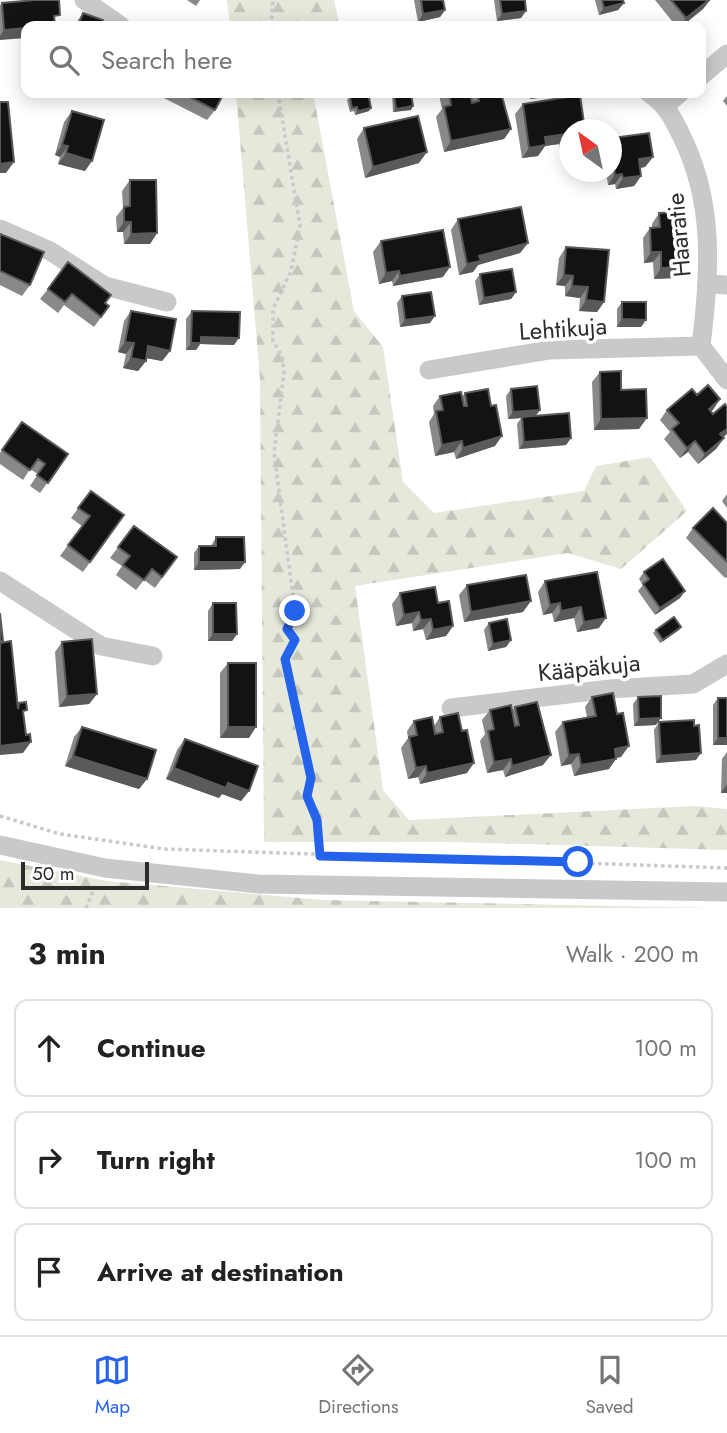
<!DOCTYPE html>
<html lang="en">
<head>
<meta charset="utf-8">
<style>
  :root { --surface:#fff; --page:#f6f6f6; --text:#222; --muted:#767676; --line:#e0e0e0; --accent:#2563eb }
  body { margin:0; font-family:Jost,sans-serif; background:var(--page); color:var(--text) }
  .compass { position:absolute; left:559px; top:119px; width:63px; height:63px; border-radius:50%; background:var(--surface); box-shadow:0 4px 18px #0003; rotate:327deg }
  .scale { position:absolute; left:21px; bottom:18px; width:128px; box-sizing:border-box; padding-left:7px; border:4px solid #2c2c2c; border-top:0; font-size:19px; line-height:24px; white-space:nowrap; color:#2c2c2c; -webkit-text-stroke:5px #fff; paint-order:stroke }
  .stop { position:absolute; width:21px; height:21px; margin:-16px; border:5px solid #2563eb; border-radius:50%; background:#fff }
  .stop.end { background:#2563eb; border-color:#fff; box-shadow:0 2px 7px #0008 }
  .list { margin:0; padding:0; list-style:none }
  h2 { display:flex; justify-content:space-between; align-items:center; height:91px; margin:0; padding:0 28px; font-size:30px }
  h2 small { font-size:23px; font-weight:400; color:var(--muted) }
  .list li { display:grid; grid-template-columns:46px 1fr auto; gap:21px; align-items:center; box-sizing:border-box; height:98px; margin:0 14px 14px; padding:0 14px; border:2px solid var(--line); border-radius:14px }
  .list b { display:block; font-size:26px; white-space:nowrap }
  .list em { font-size:23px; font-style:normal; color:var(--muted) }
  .icon { flex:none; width:38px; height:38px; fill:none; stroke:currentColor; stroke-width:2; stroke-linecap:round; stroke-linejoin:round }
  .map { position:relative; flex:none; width:727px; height:908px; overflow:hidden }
  .search { position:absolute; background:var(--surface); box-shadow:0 4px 18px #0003; left:21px; right:21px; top:21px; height:77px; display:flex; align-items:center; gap:18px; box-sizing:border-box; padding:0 24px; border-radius:14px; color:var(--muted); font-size:26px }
  .sheet { height:427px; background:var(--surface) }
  nav { display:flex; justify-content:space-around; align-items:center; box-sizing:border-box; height:98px; border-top:2px solid var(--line); background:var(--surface); font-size:19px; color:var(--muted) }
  nav a { display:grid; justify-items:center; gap:4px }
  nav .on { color:var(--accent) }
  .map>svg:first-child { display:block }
  .forest { fill:url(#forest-firs) }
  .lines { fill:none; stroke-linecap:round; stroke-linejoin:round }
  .path { stroke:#c9c9c9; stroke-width:3.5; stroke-dasharray:3.5 3.5; stroke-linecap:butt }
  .minor { stroke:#c9c9c9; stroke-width:19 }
  .wall { fill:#898989 }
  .shaded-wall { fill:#5a5a5a }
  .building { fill:#131313; stroke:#5a5a5a; stroke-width:2 }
  .route { stroke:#2563eb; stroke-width:9 }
  .labels { text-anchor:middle; stroke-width:7; stroke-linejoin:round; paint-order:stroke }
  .street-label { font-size:24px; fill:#2c2c2c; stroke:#fff }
</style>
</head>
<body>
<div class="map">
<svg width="727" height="908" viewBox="0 0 727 908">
  <defs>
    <pattern id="forest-firs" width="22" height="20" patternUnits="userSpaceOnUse" patternTransform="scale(1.75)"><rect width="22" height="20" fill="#e4e9db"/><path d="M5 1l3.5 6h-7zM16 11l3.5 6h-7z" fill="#c4c8bc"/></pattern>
  </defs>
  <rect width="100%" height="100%" fill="#fff"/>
  <!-- forest -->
  <path class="forest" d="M227,0H334L340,26H230Z
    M236,93H313L354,311L383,347L403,482L434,513L584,491L596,466L650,457L687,511L621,569L568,553L355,586L383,790L409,820L694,806L727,809V850L453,842H264L260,379Z
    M0,860L106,881L324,900L713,908H0Z"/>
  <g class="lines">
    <!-- path -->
    <path class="path" d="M271,26L273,0
      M278,93L300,226L291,271L273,309V341L282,356L284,372L274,453L295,611L287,629L295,640L285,659L311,778L307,796L317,820L320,856
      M0,816L60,834L164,849L727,868
      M86,908L96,884"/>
    <!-- minor -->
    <path class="minor" d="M84,0L121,26
      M701,76L727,54
      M649,93C666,105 672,116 681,135C715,202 710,273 701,346L727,380
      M666,105L680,93
      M0,229L50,251L105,286L167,302
      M709,284L727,285
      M429,370L550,350L701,346
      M0,581L101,646L153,656
      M451,708L610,689L693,684L727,664
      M0,845L105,868L258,884L727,892"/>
  </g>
  <!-- wall -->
  <path class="wall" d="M187,0H200L196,6Z
    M414,0H443L445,10L440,17L418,22Z
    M494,0H525L521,18L497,21Z
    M595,0H623L624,3L618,10L599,15Z
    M655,0H710L703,9L682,26H676Z
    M2,3L26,26L0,40V5Z
    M83,13L101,26H76L78,20Z
    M164,93H224L215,110L207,120L162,97Z
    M392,93H411V110L393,112Z
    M441,93H501L511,129L504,139L444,152L436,117L442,109L439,95Z
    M529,93H556L554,96L530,99Z
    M727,96V106L723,101Z
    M350,97L369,111L355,115L354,111L350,112L347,100Z
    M523,104L570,130V152L560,154L559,144L545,146L538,156L522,158L515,114Z
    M72,111L85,171L58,164L60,157L55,155L64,122Z
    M364,128L419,163L365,178L357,139Z
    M612,138L653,157L645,167L640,168L641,176L634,186L616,189L615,184L608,185L606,172H612Z
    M130,180L157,233L150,244H124L123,232H117L116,217L123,208L122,191Z
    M659,213L675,278L654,279L653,262L644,263L643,238L650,228H652V224Z
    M458,219L528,243L520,253L478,265L473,272L459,275L451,230Z
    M0,234L30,285L22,296L0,285Z
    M381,241L443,277L393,286L392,281L379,284L373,252Z
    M566,247L604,302L597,312L579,311L580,298L565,296V286L556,285L559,258Z
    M480,274L516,292L511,299L479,305L475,281Z
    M48,289L105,304L109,306L94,327L64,305L58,313L40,299Z
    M402,296L430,323L400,327L397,303Z
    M622,302L641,327H617V309Z
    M131,311L170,351L162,361L146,358V361L138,371L123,368L126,354L118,352L124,321Z
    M192,311L234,345L200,344L196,350H186V319Z
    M600,372L621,390L639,429L594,430L592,382Z
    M511,389L536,415L571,438L566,445L519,449L517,424L521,418L508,419L506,396Z
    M465,393L495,446L456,459L454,452L435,456L429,422L434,414L433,406L440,396L462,397Z
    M697,395L720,399L711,411L713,414L727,407V433L723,437L724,438L716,449L698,464L688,452L680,458L664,439L670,432L660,420L667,410Z
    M22,422L68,454L40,493L30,486L38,474L30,469L23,480L0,464V453Z
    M91,491L124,515L83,572L60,556L82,526L71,518Z
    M727,494V508L722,501Z
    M727,523V577L725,578L686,538L693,528Z
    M134,526L177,557L155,588L144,580L136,590L116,575L122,566L110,558Z
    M216,537L240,569L194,570V553L199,546H211Z
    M597,572L599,628L577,632L574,618L554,622L552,613L543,615L538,592L545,581Z
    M644,572L685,591L680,598L655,615L638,591L643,585L639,579Z
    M467,585L523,612L464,622L459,595Z
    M400,593L438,603L453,626L446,636L426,640L423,629L413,631L412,623L396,626L392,604Z
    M213,603L237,634L232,641H208V611Z
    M489,623L511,640L506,647L488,651L484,630Z
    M681,627L679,630L660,643L653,633L656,630Z
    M62,642L97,694L89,704L59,707L55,652Z
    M228,663L249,738H220V673Z
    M592,697L621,757L616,758L609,769L574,776L571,764L561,766L555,732L563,722L587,717L585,707Z
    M638,697L656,725L634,726L633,704Z
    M718,698H727V745H713V705Z
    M515,707L543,765L505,777L503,770L487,773L480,741L485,734L482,720L490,710L512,711Z
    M440,717L467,773L420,784L418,777L408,779L401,748L408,738L407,731L414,721L434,726Z
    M659,722L696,760L656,763L654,730Z
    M82,727L147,779L139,789L65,766L74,737Z
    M185,739L249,791L241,801L222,794L219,798L166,779L177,750Z
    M727,752V793H721L722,759Z"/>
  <!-- shaded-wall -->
  <path class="shaded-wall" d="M710,0L703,9L682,26H681L686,18Z
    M624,3L618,10L599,15L604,8Z
    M445,10L440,17L418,22L423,14Z
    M526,11L521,18L497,21L502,14Z
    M26,28V38L0,40V36L4,30Z
    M534,93H556L554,96L530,99Z
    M413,106L411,110L393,112L396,109Z
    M371,108L369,111L355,115L358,111Z
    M511,129L504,139L444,152L451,141Z
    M566,134L559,144L545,146L538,156L522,158L529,148L545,137Z
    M568,143H570V152L560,154Z
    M62,145L68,146L60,157L55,155Z
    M427,152L419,163L365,178L373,167Z
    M66,153L92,161L85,171L58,164Z
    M653,157L645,167L632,169L639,159Z
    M14,162L6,173H0V164Z
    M622,174L615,184L608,185L615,175Z
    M641,176L634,186L616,189L623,178Z
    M124,222H131L123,232H117Z
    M157,233L150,244H124L131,234Z
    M528,243L520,253L478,265L473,272L459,275L467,264L479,256Z
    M651,252H661L653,262L644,263Z
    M450,267L443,277L393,286L400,276Z
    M682,267L675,278L654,279L661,268Z
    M399,271L392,281L379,284L386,273Z
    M564,275L573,276L565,286L556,285Z
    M572,286L588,287L580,298L565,296Z
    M516,292L511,299L479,305L484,298Z
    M586,300L604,302L597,312L579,311Z
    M435,316L430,323L400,327L405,320Z
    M622,319L646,320L641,327H617Z
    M201,337L239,338L234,345L200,344L196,350H186L191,343Z
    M125,342L134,343L126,354L118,352Z
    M148,346L170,351L162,361L141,357Z
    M131,358L146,361L138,371L123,368Z
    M720,399L713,410L701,419L709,409Z
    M540,410L535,417H522L521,418L508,419L513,412Z
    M647,418L639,429L594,430L601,419Z
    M727,429V433L726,435L713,445L720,434Z
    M502,436L495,446L456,459L463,448Z
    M571,438L566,445L519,449L524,442Z
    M724,438L716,449L698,464L705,454Z
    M462,441L454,452L435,456L442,445Z
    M695,441L688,452L680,458L687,448Z
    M199,562H245L240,569L194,570Z
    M685,591L680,598L655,615L660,608Z
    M531,601L523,612L464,622L471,612Z
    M560,603L552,613L543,615L550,605Z
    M581,607L574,618L554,622L561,611Z
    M419,612L412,623L396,626L404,615Z
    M606,618L599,628L577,632L584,622Z
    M431,619L423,629L413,631L421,620Z
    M453,626L446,636L426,640L433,630Z
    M681,627L679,630L660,643L663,640Z
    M213,634H237L232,641H208Z
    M511,640L506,647L488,651L493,644Z
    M97,694L89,704L59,707L67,696Z
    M661,718L656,725L634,726L639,719Z
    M228,727H256L249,738H220Z
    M718,738H727V745H713Z
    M31,742L23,753L0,755V746Z
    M629,746L621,757L607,760L615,749Z
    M701,753L696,760L656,763L661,756Z
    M579,754L571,764L561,766L569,755Z
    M551,755L543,765L505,777L512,766Z
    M73,756L147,779L139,789L65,766Z
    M511,759L503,770L487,773L494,762Z
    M616,759L609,769L574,776L581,765Z
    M474,763L467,773L420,784L427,773Z
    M426,766L418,777L408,779L416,768Z
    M174,768L228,783L249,791L241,801L222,794L219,798L166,779Z
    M727,784V793H721Z"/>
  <!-- building -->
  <path class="building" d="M35,0H59L60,15L54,16L55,26H26V28L4,30L2,3Z
    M421,0H443L445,10L423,14Z
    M500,0H525L526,11L502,14Z
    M602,0H623L624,3L604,8Z
    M671,0H709L686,18Z
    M83,13L103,20L101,26H78Z
    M182,93H224L215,110Z
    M368,93L371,108L358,111L357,107L352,108L350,97Z
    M394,93H411L413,106L396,109Z
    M449,93H470L472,103L479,101L477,93H501L511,129L451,141L444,107L451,105Z
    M580,95L585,130H570V143H568L566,134L545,137L546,145L529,148L523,104Z
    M0,102H8L14,162L0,164Z
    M72,111L104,120L92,161L66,153L68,146L62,145Z
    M418,116L427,152L373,167L364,128Z
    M649,133L653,157L639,159L641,176L623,178L622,174L615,175L612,149V138Z
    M130,180H156L157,233L131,234V222H124V207L130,206Z
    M521,207L528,243L479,256L481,261L467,264L458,219Z
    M680,212L682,267L661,268V252H651L650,228L660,227L659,213Z
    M443,230L450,267L400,276L399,271L386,273L381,241Z
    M0,234L44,252L30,285L0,271Z
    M566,247L609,250L604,302L586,300L588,287L572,286L573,276L564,275Z
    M68,262L111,295L105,303L109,306L101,317L72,294L65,302L48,289Z
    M512,269L516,292L484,298L480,274Z
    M431,292L435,316L405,320L402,296Z
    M622,302H646V320L622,319Z
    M131,311L176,319L170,351L148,346L146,361L131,358L134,343L125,342Z
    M192,311L240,312L239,338L201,337V343H191Z
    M621,371V390L646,389L647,418L601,419L600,372Z
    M708,385L720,399L709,409L713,414L725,404L727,407V429L720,434L724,438L705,454L695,441L687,448L672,429L679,423L667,410L692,389L697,395Z
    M537,386L540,410L513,412L511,389Z
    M488,389L491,406L496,405L502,436L463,448L462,441L442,445L436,411L443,410L440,396L461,392L464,406H467L465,393Z
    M569,413L571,438L524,442L522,417Z
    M22,422L68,454L48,483L37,475L45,464L38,459L30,470L2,450Z
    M91,491L124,515L90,562L68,545L90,516L78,508Z
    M713,508L727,523V562L693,528Z
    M134,526L177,557L162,577L152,569L144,580L123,565L130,556L118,547Z
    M216,537H244L245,562H199V546H216Z
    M663,559L685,591L660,608L643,584L649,579L644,572Z
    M597,572L606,618L584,622L581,607L561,611L560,603L550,605L545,581Z
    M526,575L531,601L471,612L467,585Z
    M435,587L438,603L449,601L453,626L433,630L431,619L421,620L419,612L404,615L400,593Z
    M213,603H236L237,634H213Z
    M0,613L3,641H0Z
    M674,617L681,627L663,640L656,630Z
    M507,619L511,640L493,644L489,623Z
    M92,639L97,694L67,696L62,642Z
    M11,641L18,709L19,703L26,702L27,710L23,711L26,735L30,734L31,742L0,746V643Z
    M228,663H256V727H228Z
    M613,693L617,714L623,713L629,746L615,749L616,759L581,765L579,754L569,755L563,722L596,716L592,697Z
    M661,696V718L639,719L638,697Z
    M718,698H727V738H718Z
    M537,702L551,755L512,766L511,759L494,762L488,731L494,729L490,710L511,705L515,726L519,725L515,707Z
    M458,713L462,731L467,730L474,763L427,773L426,766L416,768L409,737L417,735L414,721L432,717L435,734L443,732L440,717Z
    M694,720V726L699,725L701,753L661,756L659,722Z
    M82,727L156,750L147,779L73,756Z
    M185,739L258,766L249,791L228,783L226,788L174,768Z"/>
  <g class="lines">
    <!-- route -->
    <path class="route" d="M295,611L287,629L295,640L285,659L311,778L307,796L317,820L320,856L578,862"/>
  </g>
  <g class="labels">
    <!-- street labels -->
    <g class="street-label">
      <text transform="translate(679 235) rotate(-95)" y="8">Haaratie</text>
      <text transform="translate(563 329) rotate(-4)" y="8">Lehtikuja</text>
      <text transform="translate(589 668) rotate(-6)" y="8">Kääpäkuja</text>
    </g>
  </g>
</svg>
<svg class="compass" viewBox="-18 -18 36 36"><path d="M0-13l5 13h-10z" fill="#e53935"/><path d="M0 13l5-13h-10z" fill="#767676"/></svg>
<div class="scale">50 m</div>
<div class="stop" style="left:578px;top:862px"></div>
<div class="stop end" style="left:295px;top:611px"></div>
<div class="search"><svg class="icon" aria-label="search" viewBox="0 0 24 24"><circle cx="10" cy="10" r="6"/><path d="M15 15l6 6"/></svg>Search here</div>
</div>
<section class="sheet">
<h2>3 min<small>Walk · 200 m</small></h2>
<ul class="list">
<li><svg class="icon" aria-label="ahead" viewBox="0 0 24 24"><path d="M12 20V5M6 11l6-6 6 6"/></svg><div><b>Continue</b></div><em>100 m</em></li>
<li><svg class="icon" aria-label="right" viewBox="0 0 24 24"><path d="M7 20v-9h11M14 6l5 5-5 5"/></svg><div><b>Turn right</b></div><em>100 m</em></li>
<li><svg class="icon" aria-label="arrive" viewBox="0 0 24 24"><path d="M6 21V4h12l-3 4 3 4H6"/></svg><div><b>Arrive at destination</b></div></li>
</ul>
</section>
<nav>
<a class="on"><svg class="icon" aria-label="map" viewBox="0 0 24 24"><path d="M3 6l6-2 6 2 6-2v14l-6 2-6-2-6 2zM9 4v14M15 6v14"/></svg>Map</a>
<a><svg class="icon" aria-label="directions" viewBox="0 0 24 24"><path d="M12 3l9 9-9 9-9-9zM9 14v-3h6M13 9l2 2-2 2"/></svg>Directions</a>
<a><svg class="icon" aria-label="saved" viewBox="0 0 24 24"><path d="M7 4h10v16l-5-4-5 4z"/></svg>Saved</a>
</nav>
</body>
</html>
